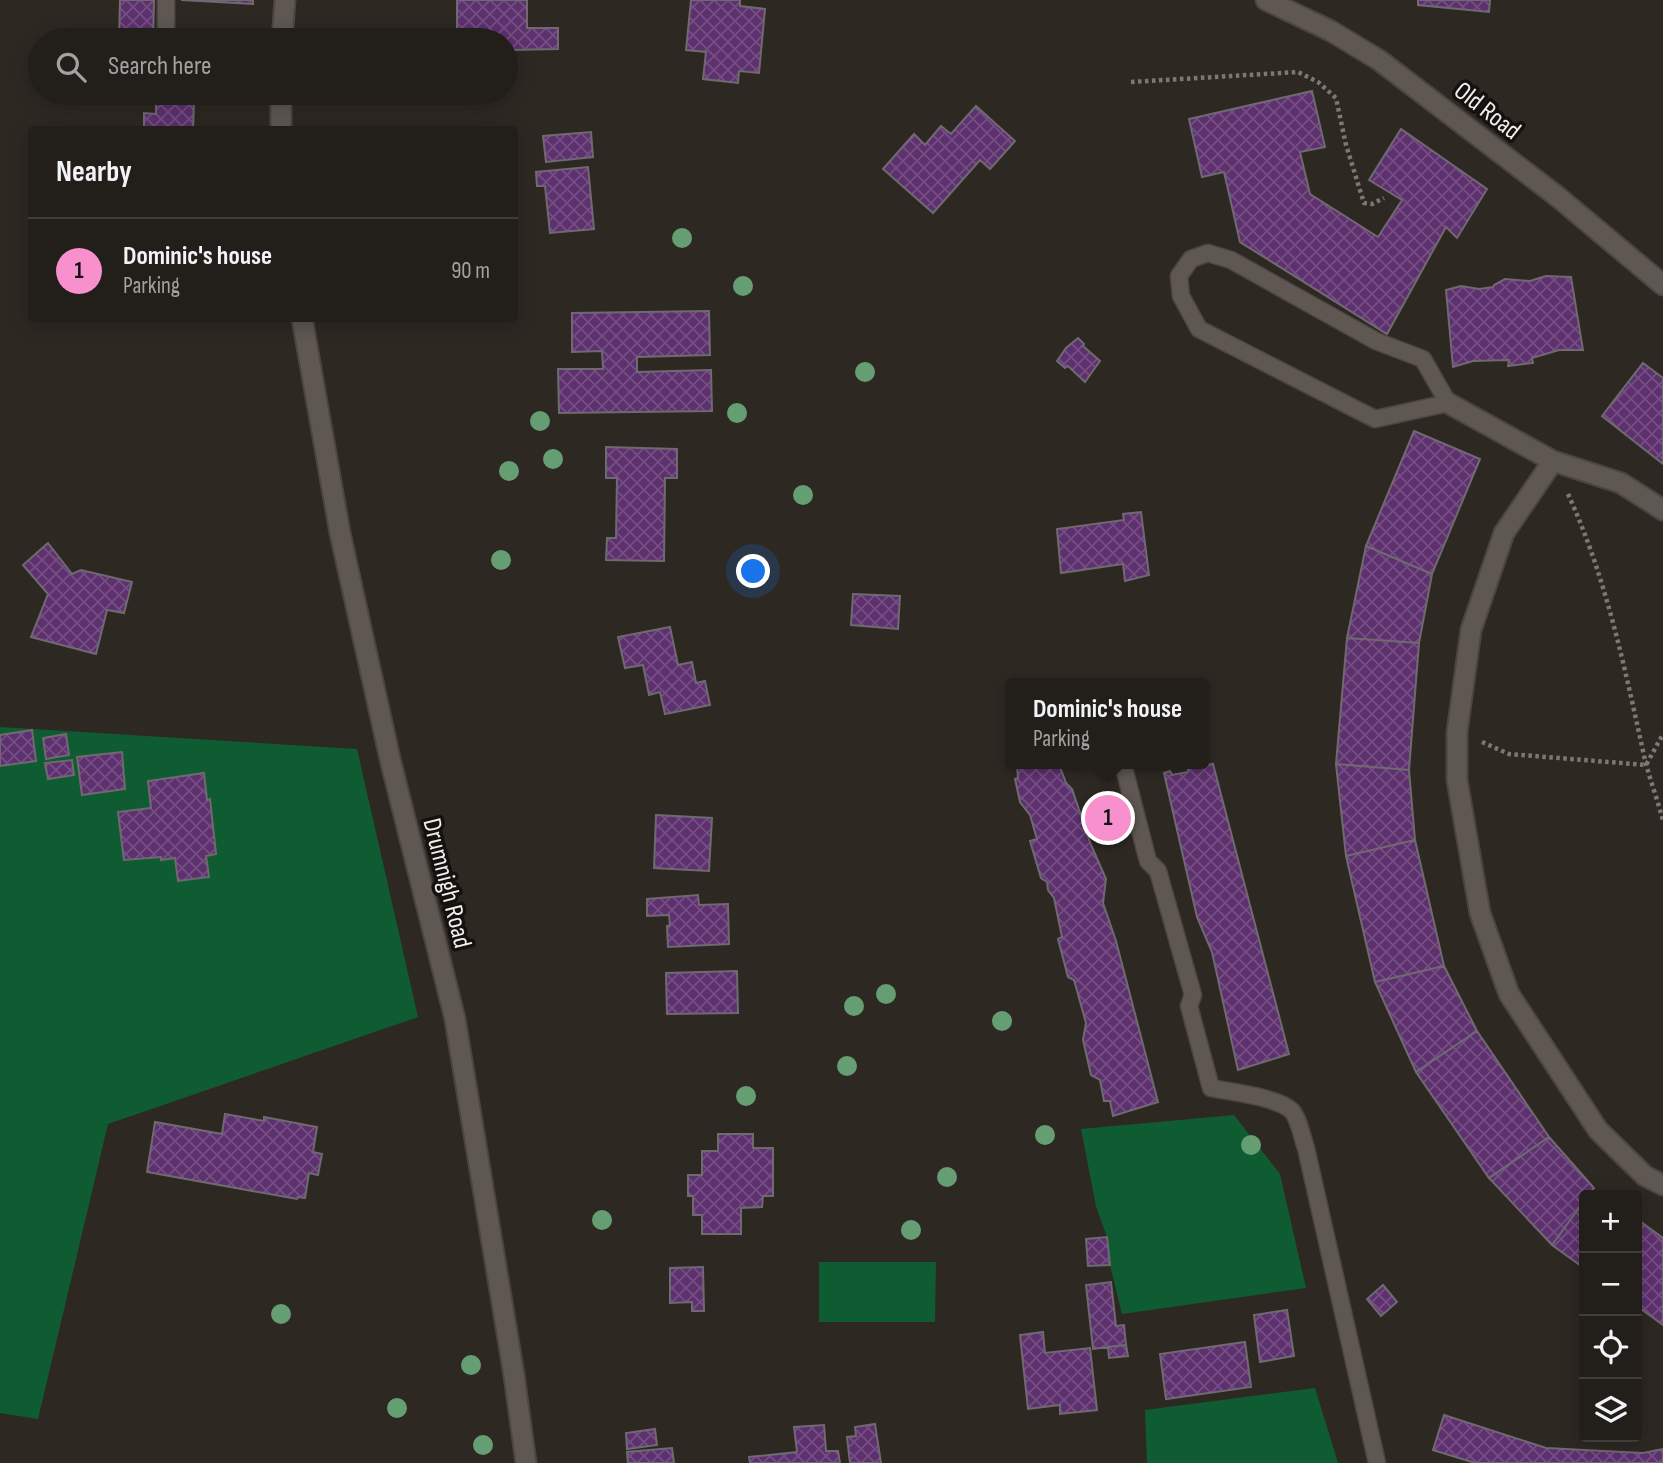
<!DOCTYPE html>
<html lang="en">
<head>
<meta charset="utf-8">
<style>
  :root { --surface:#221e1a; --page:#2a2723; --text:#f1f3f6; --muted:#a2a2a2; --line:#3f3c39; --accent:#f790cd }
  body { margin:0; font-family:"Sofia Sans Condensed",sans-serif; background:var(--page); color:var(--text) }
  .controls { position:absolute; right:21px; bottom:21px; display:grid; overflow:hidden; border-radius:7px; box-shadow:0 4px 18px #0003 }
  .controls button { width:63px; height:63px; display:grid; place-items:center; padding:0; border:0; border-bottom:2px solid var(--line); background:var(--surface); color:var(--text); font:35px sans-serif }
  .you { position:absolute; left:754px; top:572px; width:24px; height:24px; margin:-18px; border:5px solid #fff; border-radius:50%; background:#1a73e8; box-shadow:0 0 0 10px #1a73e833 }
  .badge { display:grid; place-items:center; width:46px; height:46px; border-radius:50%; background:var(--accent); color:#111; font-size:23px; font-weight:700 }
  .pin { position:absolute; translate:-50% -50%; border:4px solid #fff; box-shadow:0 2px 7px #0006 }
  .popup { position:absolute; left:1006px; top:678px; width:203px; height:91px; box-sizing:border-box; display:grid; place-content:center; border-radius:7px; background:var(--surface); filter:drop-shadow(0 2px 5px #0005); font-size:23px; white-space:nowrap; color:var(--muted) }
  .popup b { font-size:26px; color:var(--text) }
  .popup::after { content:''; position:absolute; left:50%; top:100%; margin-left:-14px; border:14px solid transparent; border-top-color:var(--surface) }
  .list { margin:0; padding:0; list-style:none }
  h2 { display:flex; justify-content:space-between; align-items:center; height:91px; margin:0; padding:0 28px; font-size:30px }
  h2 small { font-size:23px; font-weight:400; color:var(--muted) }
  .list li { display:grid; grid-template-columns:46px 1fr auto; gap:21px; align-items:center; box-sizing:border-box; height:105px; padding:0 28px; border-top:2px solid var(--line) }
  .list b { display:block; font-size:26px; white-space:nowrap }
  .list p { margin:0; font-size:23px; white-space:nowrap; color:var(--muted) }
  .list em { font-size:23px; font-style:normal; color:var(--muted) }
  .icon { flex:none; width:38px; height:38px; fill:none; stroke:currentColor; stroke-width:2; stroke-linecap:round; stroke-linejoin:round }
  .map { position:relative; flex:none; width:1663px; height:1463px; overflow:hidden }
  .search { position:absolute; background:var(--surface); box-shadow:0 4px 18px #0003; left:28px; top:28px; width:490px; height:77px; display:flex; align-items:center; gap:18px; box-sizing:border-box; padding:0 24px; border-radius:38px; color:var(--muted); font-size:26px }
  .panel { position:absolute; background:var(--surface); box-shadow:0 4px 18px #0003; left:28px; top:126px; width:490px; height:196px; border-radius:7px }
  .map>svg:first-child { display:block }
  .grass { fill:#105c32 }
  .building { fill:url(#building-cross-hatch); stroke:#6f6a71; stroke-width:2 }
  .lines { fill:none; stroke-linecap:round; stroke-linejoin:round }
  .service-casing { stroke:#4b4642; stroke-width:19 }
  .minor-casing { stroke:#4b4642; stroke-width:23 }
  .secondary-casing { stroke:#4b4642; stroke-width:23 }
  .path { stroke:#7e7874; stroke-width:4.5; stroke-dasharray:3.5 3.5; stroke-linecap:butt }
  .service { stroke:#5e5752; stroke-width:16 }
  .minor { stroke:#5e5752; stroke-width:19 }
  .secondary { stroke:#5e5752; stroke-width:19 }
  .tree { fill:#669e74 }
  .labels { text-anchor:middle; stroke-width:7; stroke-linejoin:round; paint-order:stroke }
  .street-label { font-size:26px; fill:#f3efec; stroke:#14110f }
</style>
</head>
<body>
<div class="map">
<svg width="1663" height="1463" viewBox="0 0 1663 1463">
  <defs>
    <pattern id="building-cross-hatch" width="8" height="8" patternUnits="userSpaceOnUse" patternTransform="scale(1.75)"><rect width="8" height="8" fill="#5d306e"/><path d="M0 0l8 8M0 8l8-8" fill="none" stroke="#754e83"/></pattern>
  </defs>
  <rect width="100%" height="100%" fill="#2e2823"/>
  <!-- grass -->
  <path class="grass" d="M0,727L357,749L418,1017L108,1124L38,1419L0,1413Z
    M1234,1115L1280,1174L1306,1288L1122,1314L1110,1265L1107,1237L1096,1206L1081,1129Z
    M819,1262H936L935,1322H819Z
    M1315,1388L1338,1463H1147L1145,1410Z"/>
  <!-- building -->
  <path class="building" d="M120,0H154L153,40H119Z
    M181,0H253V4Z
    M457,0H527V28H558V49L506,50V40H457Z
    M691,0H740V6L765,9L759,73L739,71L738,83L703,79L706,52L686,50Z
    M1418,0H1490L1489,12L1418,5Z
    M1312,91L1325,147L1300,152L1310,194L1378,237L1402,200L1369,180L1401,129L1487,189L1457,238L1446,227L1387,334L1240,242L1224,172L1202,177L1189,119Z
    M156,101H194L193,130H144V113L156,114Z
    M976,106L1015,141L990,169L980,160L933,213L883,169L914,134L925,145L941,126L951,134Z
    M591,132L593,157L546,162L543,136Z
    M588,167L594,229L550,233L545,186H537L536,172Z
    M1546,276L1571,277L1583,350H1559L1532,358L1533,363L1508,366L1509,360L1473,361L1453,367L1446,290L1461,286L1479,289L1493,287L1494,285L1505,279L1530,281Z
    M709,311L710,355L637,357V372L711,370L712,411L559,413L558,369H603L602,351L572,352V313Z
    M1078,338L1084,344L1083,346L1100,361L1085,382L1068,366L1065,368L1057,361L1066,348Z
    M1643,363L1663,378V464L1602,416Z
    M1414,431L1480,459L1432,574L1366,546Z
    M606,447L677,449V478H665L664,561L606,560L607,538H616L617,478H606Z
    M1141,512L1149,575L1125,581L1123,564L1061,573L1057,529L1124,520L1123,514Z
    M48,543L72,574L81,570L132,582L124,613L107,610L96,654L31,637L48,594L23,565Z
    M1366,546L1432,574L1419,643L1347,638Z
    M853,594L900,596L898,629L851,625Z
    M670,627L678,665L692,662L696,683L705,681L710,705L665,714L660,692L649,695L643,665L625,668L618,637Z
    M1347,638L1419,643L1409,770L1336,764Z
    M32,730L36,761L0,766V735Z
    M66,734L69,755L46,759L43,738Z
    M122,752L125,789L82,795L77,757Z
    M72,760L74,775L48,779L45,763Z
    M1059,764L1066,783L1072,789L1091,845L1106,879L1103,903L1116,941L1158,1102L1113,1116L1110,1101H1104L1100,1080L1091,1075L1083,1040L1086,1023L1074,980L1068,977L1058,939L1062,937L1054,898L1048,890L1047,882L1041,878L1030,841L1037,839L1030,815L1020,802L1015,779L1018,778L1017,765Z
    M1213,764L1289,1054L1238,1070L1212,952L1197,917L1164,773L1170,771L1172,775L1188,772V768Z
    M1336,764L1409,770L1415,840L1346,856Z
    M204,773L207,800L210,799L216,854L206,856L209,877L178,881L175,858L161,860V857L124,860L118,812L151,808L148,781Z
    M656,815L712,818L709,871L654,868Z
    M1415,840L1444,966L1375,982L1346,856Z
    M698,895L699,905L728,904L729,944L668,947L667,926L670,925L669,915L647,916V899Z
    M1444,966L1477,1031L1416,1072L1375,982Z
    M737,971L738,1013L667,1014L666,973Z
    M1477,1031L1549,1137L1489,1178L1416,1072Z
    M225,1114L264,1121V1117L317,1127L313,1152L322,1154L318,1175L309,1173L305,1198L298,1197L297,1199L147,1172L155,1122L222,1134Z
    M718,1134H753V1148H773V1196H763L762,1207L741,1208V1234H702V1215H693V1196H688V1175H702V1151H718Z
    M1549,1137L1594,1188L1588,1195H1584V1201L1552,1245L1489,1178Z
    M1584,1201V1268L1552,1245Z
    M1637,1219L1663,1238V1325L1637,1306Z
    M1107,1237L1110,1265L1088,1266L1086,1239Z
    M703,1267L704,1311H692V1302L670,1303V1268Z
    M1111,1282L1116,1326L1124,1325L1126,1345L1093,1349L1086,1285Z
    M1383,1285L1397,1302L1381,1316L1367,1299Z
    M1287,1310L1294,1356L1260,1362L1254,1315Z
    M1043,1332L1045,1353L1090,1348L1097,1410L1060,1414V1405L1028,1409L1020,1335Z
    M1245,1342L1251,1387L1166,1399L1160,1354Z
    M1126,1345L1128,1356L1109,1358L1108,1347Z
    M1444,1415L1546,1448L1643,1453L1663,1449V1463H1475L1433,1450Z
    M875,1424L881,1463H850L847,1437L856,1436L855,1427Z
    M824,1425L826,1451H838L840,1463H750L749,1457L797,1452L794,1427Z
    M655,1429L657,1445L627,1449L626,1433Z
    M672,1448L674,1463H628L627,1452Z"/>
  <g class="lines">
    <!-- service casing -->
    <g class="service-casing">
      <path id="service" d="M166,0V40
        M1208,253L1231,260L1376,341L1423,359L1448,403L1375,419L1199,329L1181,296L1179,276L1191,259Z
        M1124,768L1148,861L1158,871L1193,995L1189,1006L1211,1088C1230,1092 1278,1097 1292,1111C1299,1119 1302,1137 1306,1148L1377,1463"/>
    </g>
    <!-- minor casing -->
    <g class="minor-casing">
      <path id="minor" d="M1266,0L1331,31L1379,60L1558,197L1663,285
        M1448,403L1553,461
        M1663,510L1621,483L1553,461L1504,533L1471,630L1457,732V780L1480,913L1509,994L1598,1130L1645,1176L1663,1185"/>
    </g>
    <!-- secondary casing -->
    <g class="secondary-casing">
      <path id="secondary" d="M282,40L285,0
        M281,93V130
        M302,318L340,533L390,759L455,1019L514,1375L526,1463"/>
    </g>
    <!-- path -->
    <path class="path" d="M1131,82L1298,72L1318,82L1336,98L1346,145L1364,203L1372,204L1384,198
      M1568,494C1607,579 1625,670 1645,760C1650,780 1658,801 1663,821
      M1482,742L1509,754L1646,765L1663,734"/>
    <!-- service -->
    <use href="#service" class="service"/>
    <!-- minor -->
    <use href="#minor" class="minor"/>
    <!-- secondary -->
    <use href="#secondary" class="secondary"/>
  </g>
  <!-- trees -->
  <g class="tree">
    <circle cx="682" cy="238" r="10"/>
    <circle cx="743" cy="286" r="10"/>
    <circle cx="865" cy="372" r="10"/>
    <circle cx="737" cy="413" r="10"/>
    <circle cx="540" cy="421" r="10"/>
    <circle cx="553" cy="459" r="10"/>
    <circle cx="509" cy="471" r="10"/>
    <circle cx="803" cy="495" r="10"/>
    <circle cx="501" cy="560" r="10"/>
    <circle cx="886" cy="994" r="10"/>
    <circle cx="854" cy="1006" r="10"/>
    <circle cx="1002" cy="1021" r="10"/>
    <circle cx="847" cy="1066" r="10"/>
    <circle cx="746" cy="1096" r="10"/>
    <circle cx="1045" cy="1135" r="10"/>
    <circle cx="1251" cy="1145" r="10"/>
    <circle cx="947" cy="1177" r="10"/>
    <circle cx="602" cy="1220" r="10"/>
    <circle cx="911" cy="1230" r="10"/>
    <circle cx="281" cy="1314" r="10"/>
    <circle cx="471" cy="1365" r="10"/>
    <circle cx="397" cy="1408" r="10"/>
    <circle cx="483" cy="1445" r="10"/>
  </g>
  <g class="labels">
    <!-- street labels -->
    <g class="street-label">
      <text transform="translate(1488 110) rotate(38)" y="9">Old Road</text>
      <text transform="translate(448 883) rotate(76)" y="9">Drumnigh Road</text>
    </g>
  </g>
</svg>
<div class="controls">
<button>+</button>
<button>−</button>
<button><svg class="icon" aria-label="locate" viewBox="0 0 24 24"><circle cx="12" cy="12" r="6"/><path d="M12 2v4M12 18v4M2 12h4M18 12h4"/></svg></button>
<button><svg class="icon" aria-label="layers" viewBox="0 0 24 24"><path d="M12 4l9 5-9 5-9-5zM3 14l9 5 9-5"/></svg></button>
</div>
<div class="you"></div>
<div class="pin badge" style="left:1108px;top:818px">1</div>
<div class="popup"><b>Dominic's house</b>Parking</div>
<div class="search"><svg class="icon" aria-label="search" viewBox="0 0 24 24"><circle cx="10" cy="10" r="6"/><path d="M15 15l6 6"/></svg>Search here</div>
<section class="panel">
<h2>Nearby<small></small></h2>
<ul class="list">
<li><span class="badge">1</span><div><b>Dominic's house</b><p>Parking</p></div><em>90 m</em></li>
</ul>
</section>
</div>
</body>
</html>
